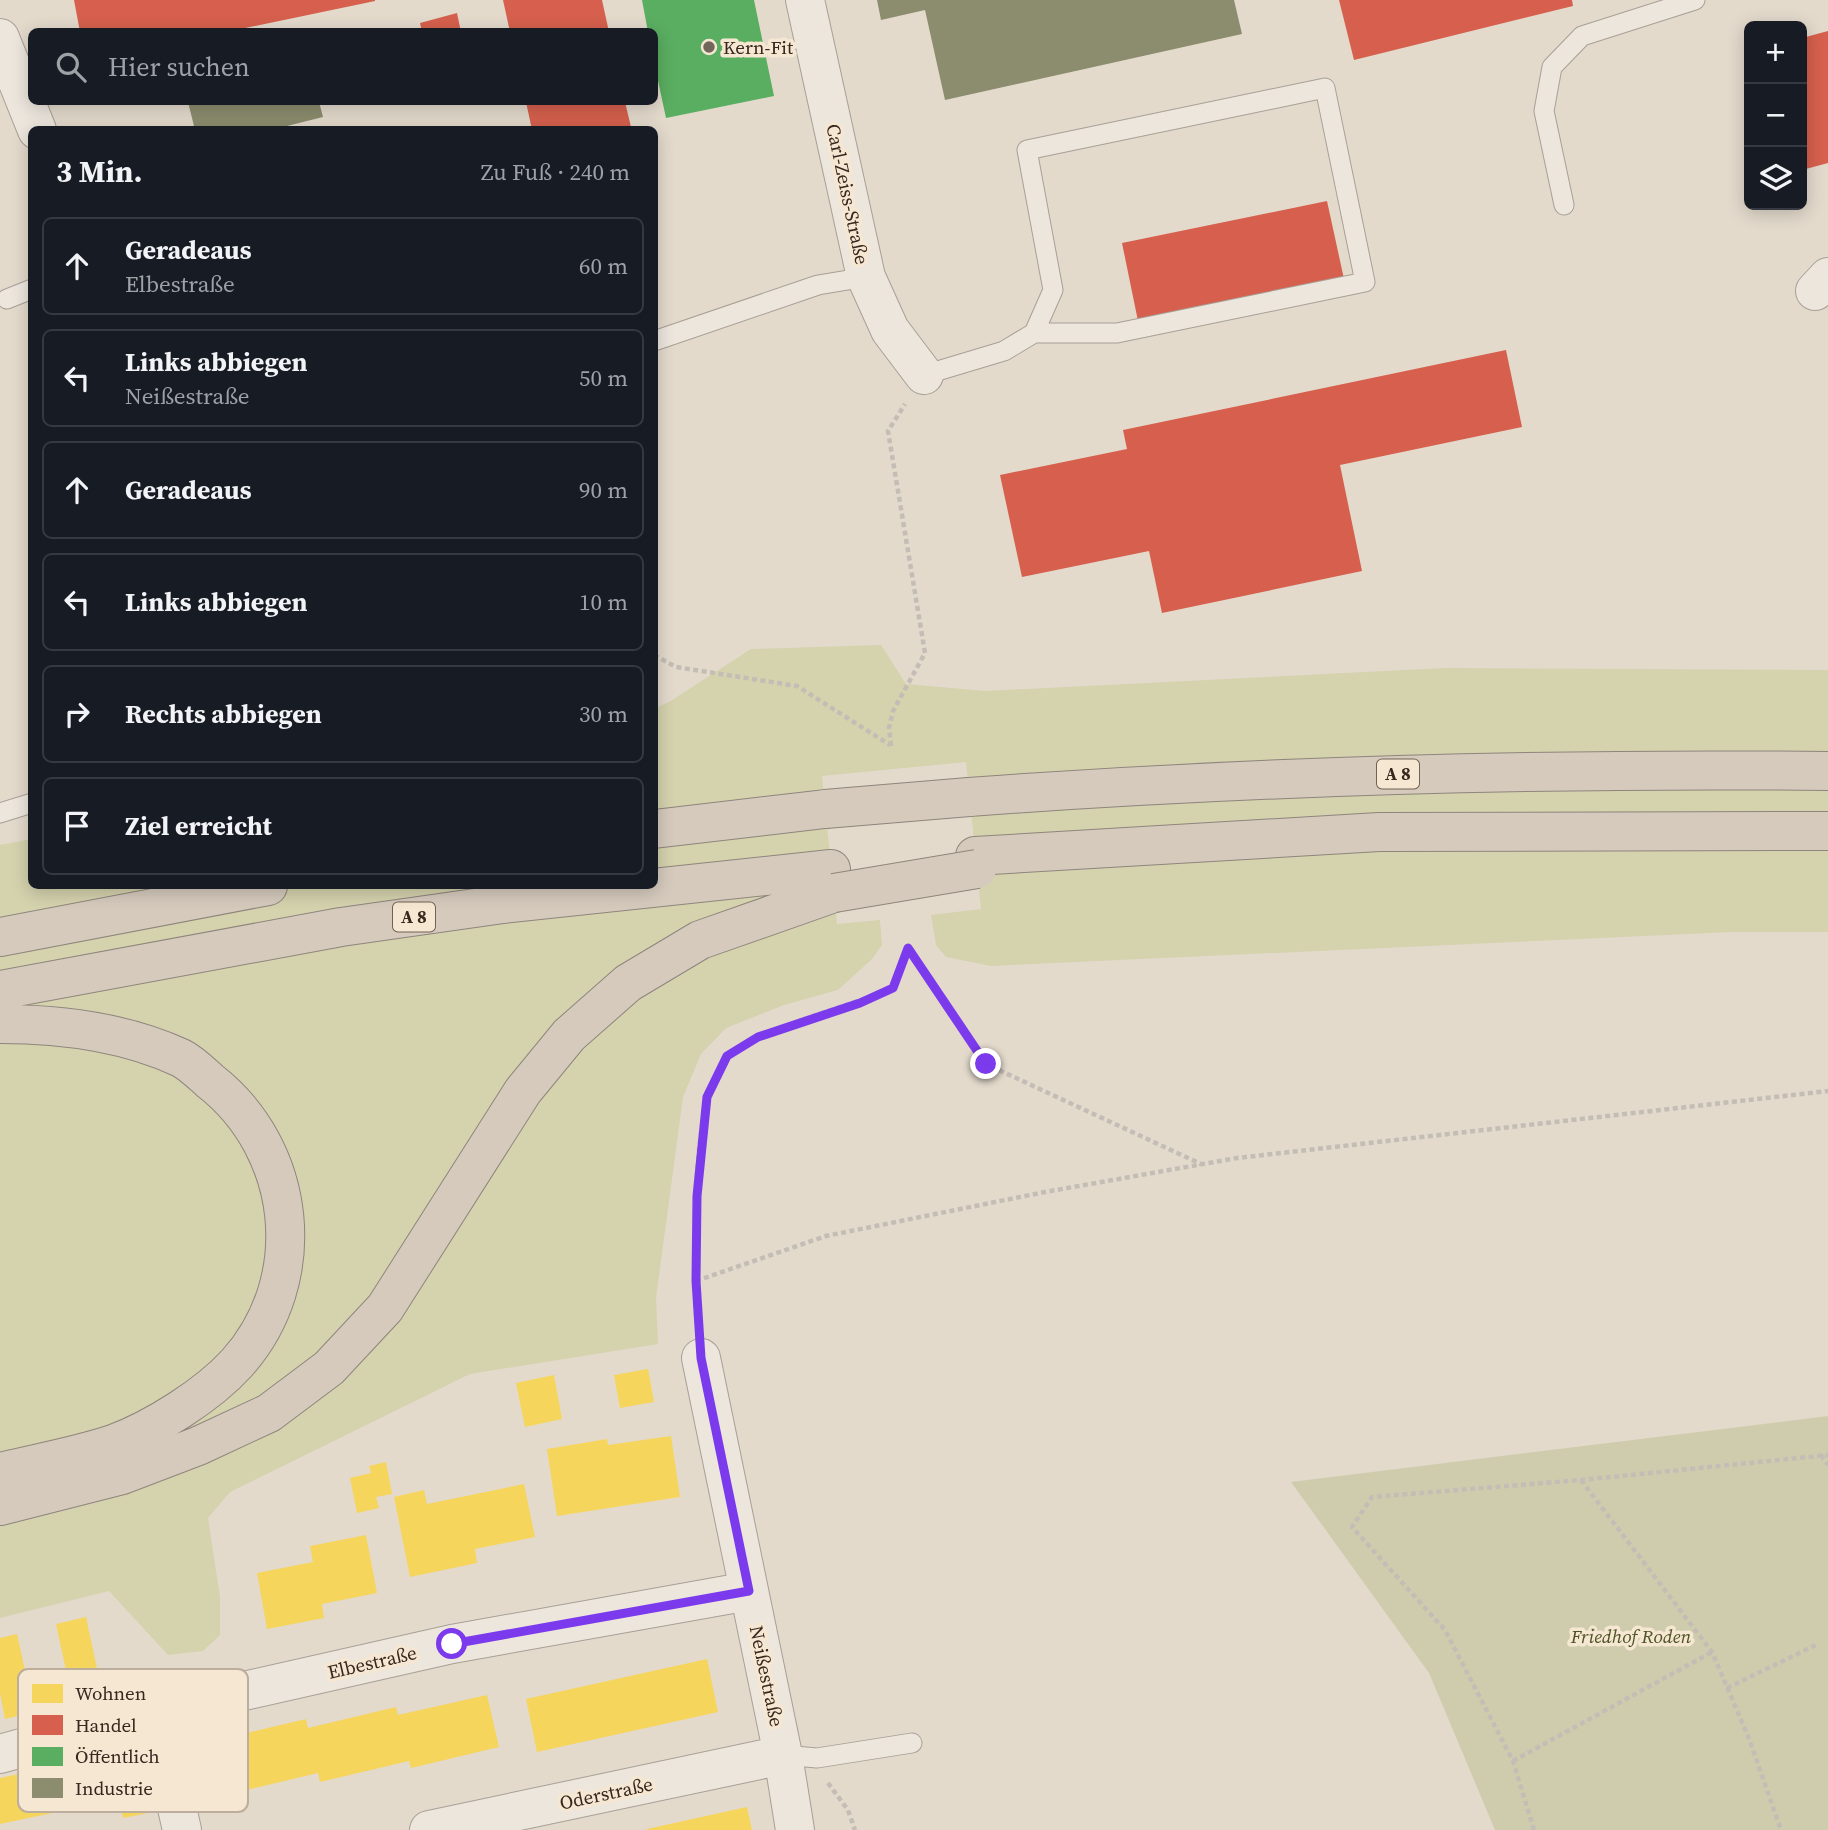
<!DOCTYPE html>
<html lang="de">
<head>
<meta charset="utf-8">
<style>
  :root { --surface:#171b24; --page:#242831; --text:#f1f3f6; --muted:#9ea1a6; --line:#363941 }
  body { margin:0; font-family:"Source Serif 4",serif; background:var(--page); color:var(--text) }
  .controls { position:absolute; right:21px; top:21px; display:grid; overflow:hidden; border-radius:10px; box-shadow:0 4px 18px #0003 }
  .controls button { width:63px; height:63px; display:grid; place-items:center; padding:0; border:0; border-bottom:2px solid var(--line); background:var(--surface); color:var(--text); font:35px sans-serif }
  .stop { position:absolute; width:21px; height:21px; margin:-16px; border:5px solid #7c3aed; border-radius:50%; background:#fff }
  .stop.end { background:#7c3aed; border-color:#fff; box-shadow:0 2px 7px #0008 }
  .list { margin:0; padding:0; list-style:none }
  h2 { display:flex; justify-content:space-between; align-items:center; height:91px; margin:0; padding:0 28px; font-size:30px }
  h2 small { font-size:23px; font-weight:400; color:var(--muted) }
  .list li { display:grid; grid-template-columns:46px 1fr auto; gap:21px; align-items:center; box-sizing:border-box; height:98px; margin:0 14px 14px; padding:0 14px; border:2px solid var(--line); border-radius:10px }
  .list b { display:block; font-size:26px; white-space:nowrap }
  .list p { margin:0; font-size:23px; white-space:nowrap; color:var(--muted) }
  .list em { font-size:23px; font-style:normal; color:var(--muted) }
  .icon { flex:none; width:38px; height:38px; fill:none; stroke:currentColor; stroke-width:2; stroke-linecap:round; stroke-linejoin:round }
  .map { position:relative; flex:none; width:1828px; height:1830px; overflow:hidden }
  .search { position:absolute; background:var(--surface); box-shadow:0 4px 18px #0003; left:28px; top:28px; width:630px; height:77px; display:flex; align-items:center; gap:18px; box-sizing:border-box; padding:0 24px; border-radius:10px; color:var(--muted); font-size:26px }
  .panel { position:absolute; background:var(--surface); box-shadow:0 4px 18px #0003; left:28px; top:126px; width:630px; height:763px; border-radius:10px }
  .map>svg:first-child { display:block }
  .green { fill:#d5d2ae }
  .cemetery { fill:#cfccae }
  .homes { fill:#f6d55c }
  .shops { fill:#d6604d }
  .public { fill:#5aae61 }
  .industry { fill:#8c8c6e }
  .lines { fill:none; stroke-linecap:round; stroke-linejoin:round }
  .service-casing { stroke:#a89f96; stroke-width:21 }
  .minor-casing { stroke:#a89f96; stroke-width:40 }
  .motorway-casing { stroke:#8e857c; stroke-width:40 }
  .path { stroke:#c4bdb5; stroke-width:4.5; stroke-dasharray:5 3.5; stroke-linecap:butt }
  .service { stroke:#ece6dd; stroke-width:19 }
  .minor { stroke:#ece6dd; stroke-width:38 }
  .motorway { stroke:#d6cabd; stroke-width:38 }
  .motorway-bridge-casing { stroke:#8e857c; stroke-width:40; stroke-linecap:butt }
  .motorway-bridge { stroke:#d6cabd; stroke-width:38 }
  .route { stroke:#7c3aed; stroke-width:9 }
  .poi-dot { fill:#73665b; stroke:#f5e7d2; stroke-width:2.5 }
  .labels { text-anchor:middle; stroke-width:7; stroke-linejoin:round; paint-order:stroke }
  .shield { fill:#f5e7d2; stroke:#706154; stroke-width:2 }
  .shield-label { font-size:18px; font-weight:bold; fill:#37271e }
  .poi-label { font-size:19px; fill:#37271e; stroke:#f5e7d2; text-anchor:start }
  .street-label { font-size:19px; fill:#37271e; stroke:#f5e7d2 }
  .park-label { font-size:19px; font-style:italic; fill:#4c5324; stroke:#f5e7d2 }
  .key { fill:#f5e7d2; stroke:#bcad9c; stroke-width:2 }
  .key-label { font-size:19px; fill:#37271e }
</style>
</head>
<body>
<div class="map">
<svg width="1828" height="1830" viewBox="0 0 1828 1830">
  <rect width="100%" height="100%" fill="#e3dacc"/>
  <!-- green -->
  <path class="green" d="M881,645L906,684L985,691L1445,668L1828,670V932H1732L991,966L946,957L936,945L931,915L981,909L966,762L822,776L837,924L880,920L882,945L872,959L838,990L784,1005L726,1028L701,1054L683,1097L656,1298L658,1344L470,1374L230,1492L208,1518L220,1597V1635L203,1651L168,1655L109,1591L0,1618V845L31,839L32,886H654L655,708L669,702L751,649Z"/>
  <!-- cemetery -->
  <path class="cemetery" d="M1828,1416V1830H1495L1429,1673L1291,1482Z"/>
  <!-- homes -->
  <path class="homes" d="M648,1369L654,1402L620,1408L614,1375Z
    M554,1375L562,1419L525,1427L516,1383Z
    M671,1436L680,1497L557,1516L547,1449L607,1439L608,1445Z
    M386,1462L392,1494L376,1497L379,1508L357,1513L350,1478L371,1473L369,1466Z
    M524,1484L535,1537L475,1549L477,1563L410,1577L394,1497L424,1490L427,1504Z
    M366,1535L377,1593L322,1604L324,1618L267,1629L257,1573L313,1562L310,1546Z
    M86,1617L102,1692L72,1698L56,1624Z
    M17,1634L34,1712L5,1719L0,1693V1638Z
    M707,1659L718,1712L537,1752L526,1699Z
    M487,1695L499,1747L411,1768L409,1761L320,1782L318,1773L230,1794L217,1740L306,1719L308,1728L396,1707L398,1715Z
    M140,1748L153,1812L123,1818L119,1799L0,1824V1778Z
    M747,1807L752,1830H647V1829Z"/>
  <!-- shops -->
  <path class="shops" d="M74,0H375V1L226,32H80Z
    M503,0H602L609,32H510Z
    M1339,0H1572L1573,6L1354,60Z
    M457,13L461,32H422L420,23Z
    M1828,31V163L1802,170V38Z
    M526,102H625L631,127L532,130Z
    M1327,201L1344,279L1138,321L1122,243Z
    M1506,350L1522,427L1340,465L1362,571L1162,613L1149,551L1022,577L1000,475L1127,449L1123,430Z"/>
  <!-- public -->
  <path class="public" d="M642,0H754L774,96L666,118L654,62V32H648Z"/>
  <!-- industry -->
  <path class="industry" d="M877,0H1234L1242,34L945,100L925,10L881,20Z
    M188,102H319L323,117L271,130H195Z"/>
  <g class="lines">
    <!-- service casing -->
    <g class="service-casing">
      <path id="service" d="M1564,205L1544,111L1552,67L1582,36L1695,0
        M7,299L32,289
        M654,341L818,285L866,277
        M924,375L1004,351L1034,333L1053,290L1027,150L1325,88L1365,282L1117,333H1034
        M0,813L32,803
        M783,1755L817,1758L912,1743"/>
    </g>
    <!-- minor casing -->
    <g class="minor-casing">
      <path id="minor" d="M805,0L866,277L890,330L924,375
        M0,38L37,130
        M1815,291L1828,277
        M701,1358L783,1755L795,1830
        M155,1711L182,1830
        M0,1754L155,1711L452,1644L749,1591
        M429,1830L783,1755"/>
    </g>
    <!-- motorway casing -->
    <g class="motorway-casing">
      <path id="motorway" d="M969,797C1255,776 1542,768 1828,771
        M654,829L825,809
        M975,856L1379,832L1828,831
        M0,937L268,886
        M0,990L341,927L503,904L831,869
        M0,1024C61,1024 125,1032 181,1058C191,1063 201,1073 210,1081C297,1149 312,1279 237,1363C208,1395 154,1429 113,1444C77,1456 37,1463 0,1472
        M0,1506L122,1475L198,1446L269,1413L329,1368L385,1308L523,1091L569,1035L628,983L700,940L834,893"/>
    </g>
    <!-- path -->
    <path class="path" d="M654,655L676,667L797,686L890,745
      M891,746L889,728L893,711L925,653L888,431L905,404
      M909,949L986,1064L1201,1164
      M696,1281L826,1236L1045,1192L1237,1158L1828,1091
      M699,1322C695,1262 687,1103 727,1057C748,1032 857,1004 893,988L908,948
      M1821,1455L1828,1465
      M1581,1480L1712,1652L1748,1736L1781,1830
      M1727,1688L1818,1644
      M1513,1761L1712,1652
      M828,1783L848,1810L855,1830
      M1534,1830L1513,1761L1445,1630L1352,1527L1372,1497L1581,1480L1828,1455"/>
    <!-- service -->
    <use href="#service" class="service"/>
    <!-- minor -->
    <use href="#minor" class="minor"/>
    <!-- motorway -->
    <use href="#motorway" class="motorway"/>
    <!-- motorway-bridge casing -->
    <g class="motorway-bridge-casing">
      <path id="motorway-bridge" d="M825,809L969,797
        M834,893L977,869"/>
    </g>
    <!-- motorway-bridge -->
    <use href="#motorway-bridge" class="motorway-bridge"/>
  </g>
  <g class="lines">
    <!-- route -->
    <path class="route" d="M452,1644L749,1591L701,1358L696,1281L697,1196L707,1097L727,1056L758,1037L860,1003L893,988L908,948L986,1064"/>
  </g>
  <!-- markers -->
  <circle class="poi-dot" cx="709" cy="47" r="7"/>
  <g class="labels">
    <!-- shield labels -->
    <g class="shield">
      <rect x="1377" y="759.5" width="42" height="29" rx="5"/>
      <rect x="393" y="902.5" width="42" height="29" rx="5"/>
    </g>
    <g class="shield-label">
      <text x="1398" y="780">A 8</text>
      <text x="414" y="923">A 8</text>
    </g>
    <!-- poi labels -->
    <g class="poi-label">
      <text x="723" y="54">Kern-Fit</text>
    </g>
    <!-- street labels -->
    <g class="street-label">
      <text transform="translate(848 194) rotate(78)" y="7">Carl-Zeiss-Straße</text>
      <text transform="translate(372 1662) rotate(-13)" y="7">Elbestraße</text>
      <text transform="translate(767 1676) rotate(78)" y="7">Neißestraße</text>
      <text transform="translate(606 1793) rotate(-12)" y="7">Oderstraße</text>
    </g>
    <!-- park labels -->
    <g class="park-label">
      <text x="1631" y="1643">Friedhof Roden</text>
    </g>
  </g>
  <!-- legend -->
  <rect x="18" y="1669" width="230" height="143" rx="10" class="key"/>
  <rect x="32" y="1684" width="31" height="19" fill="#f6d55c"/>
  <rect x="32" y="1715" width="31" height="20" fill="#d6604d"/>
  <rect x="32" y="1747" width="31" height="19" fill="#5aae61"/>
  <rect x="32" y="1778" width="31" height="20" fill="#8c8c6e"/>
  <g class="key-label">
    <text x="75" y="1700">Wohnen</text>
    <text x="75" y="1732">Handel</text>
    <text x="75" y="1763">Öffentlich</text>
    <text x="75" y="1795">Industrie</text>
  </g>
</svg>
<div class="controls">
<button>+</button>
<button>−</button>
<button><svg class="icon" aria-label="layers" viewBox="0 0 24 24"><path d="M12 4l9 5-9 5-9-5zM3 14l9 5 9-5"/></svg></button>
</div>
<div class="stop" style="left:452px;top:1644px"></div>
<div class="stop end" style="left:986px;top:1064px"></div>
<div class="search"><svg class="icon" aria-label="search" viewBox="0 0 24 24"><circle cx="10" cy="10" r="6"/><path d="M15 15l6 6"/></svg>Hier suchen</div>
<section class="panel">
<h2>3 Min.<small>Zu Fuß · 240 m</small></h2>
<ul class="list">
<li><svg class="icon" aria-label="ahead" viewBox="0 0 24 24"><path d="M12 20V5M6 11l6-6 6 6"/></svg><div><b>Geradeaus</b><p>Elbestraße</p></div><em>60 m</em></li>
<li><svg class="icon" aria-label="left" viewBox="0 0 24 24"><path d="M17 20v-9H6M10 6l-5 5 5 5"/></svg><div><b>Links abbiegen</b><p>Neißestraße</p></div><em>50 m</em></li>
<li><svg class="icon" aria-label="ahead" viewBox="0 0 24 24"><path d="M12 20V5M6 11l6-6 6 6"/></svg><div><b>Geradeaus</b></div><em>90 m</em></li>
<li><svg class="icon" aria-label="left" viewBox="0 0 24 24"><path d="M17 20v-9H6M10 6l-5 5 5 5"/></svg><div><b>Links abbiegen</b></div><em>10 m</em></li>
<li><svg class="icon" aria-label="right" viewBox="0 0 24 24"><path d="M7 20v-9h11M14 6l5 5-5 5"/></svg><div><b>Rechts abbiegen</b></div><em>30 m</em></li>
<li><svg class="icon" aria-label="arrive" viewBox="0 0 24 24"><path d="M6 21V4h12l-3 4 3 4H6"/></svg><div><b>Ziel erreicht</b></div></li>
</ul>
</section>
</div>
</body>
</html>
